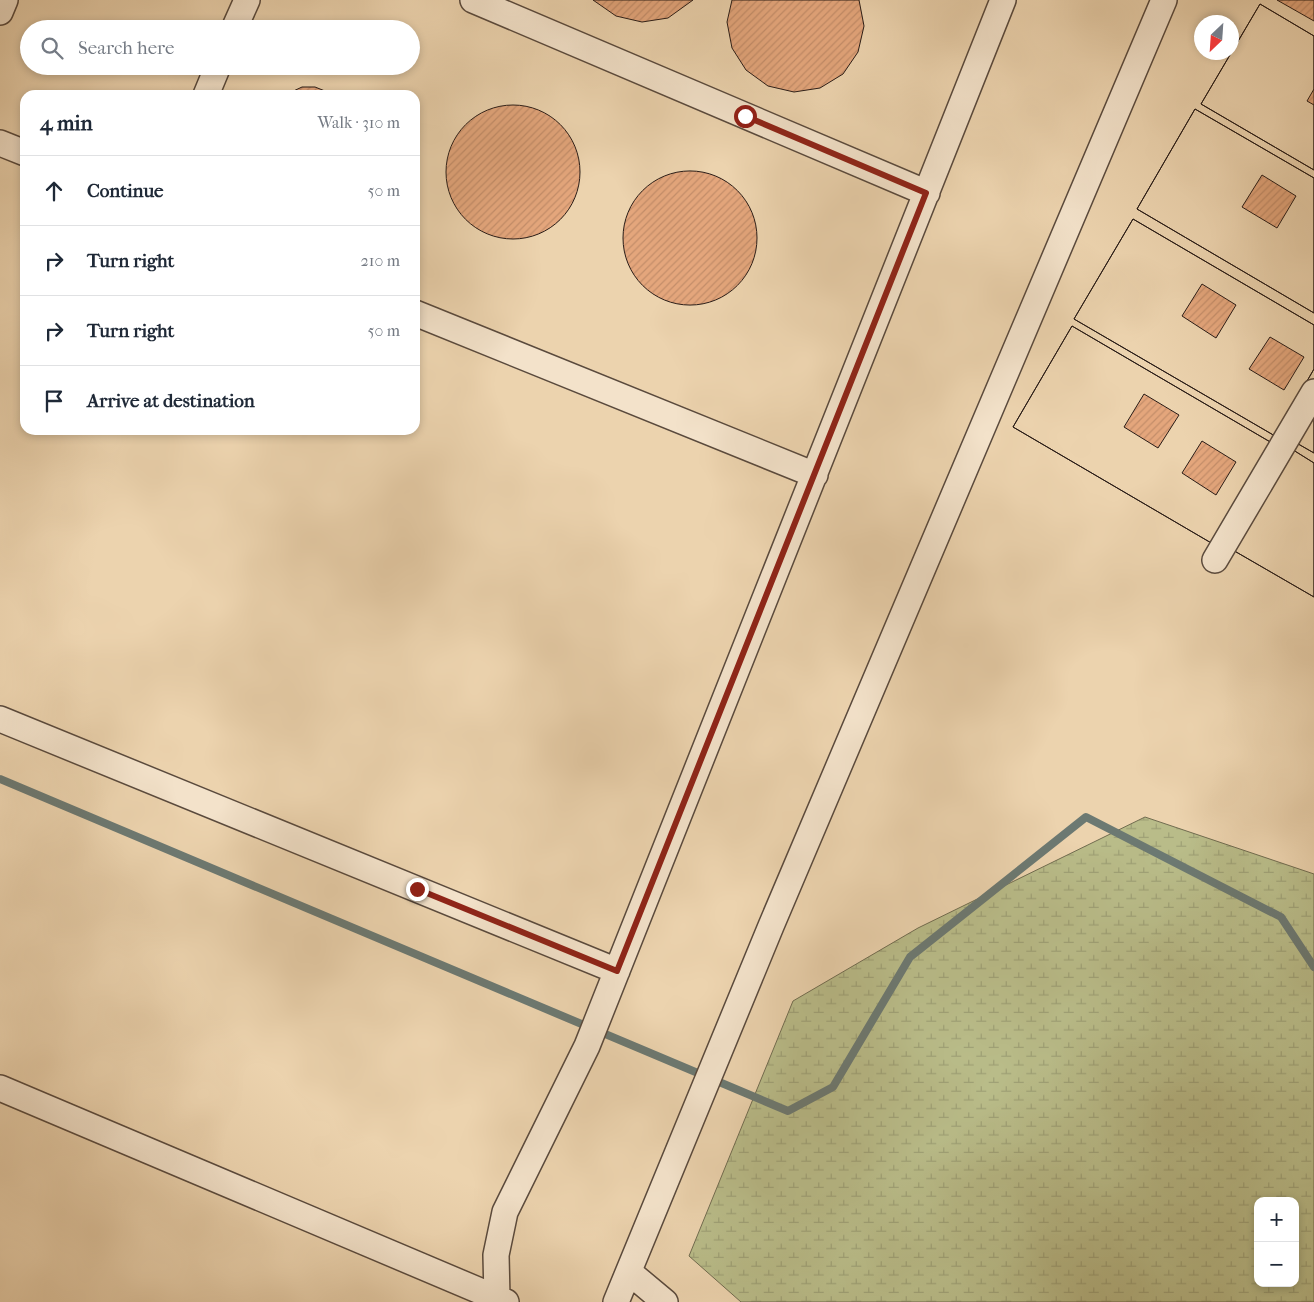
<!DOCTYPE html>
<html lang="en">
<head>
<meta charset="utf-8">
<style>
  :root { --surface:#fff; --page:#f2f2f3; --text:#1f2937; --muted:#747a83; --line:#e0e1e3 }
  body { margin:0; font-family:"IM FELL French Canon",serif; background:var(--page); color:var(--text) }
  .controls { position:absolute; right:15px; bottom:15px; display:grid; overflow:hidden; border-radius:10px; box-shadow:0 2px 8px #0003 }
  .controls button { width:45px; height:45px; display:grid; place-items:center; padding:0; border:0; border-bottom:1px solid var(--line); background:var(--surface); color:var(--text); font:25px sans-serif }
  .compass { position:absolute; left:1194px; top:15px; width:45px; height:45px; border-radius:50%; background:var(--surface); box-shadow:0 2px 8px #0003; rotate:205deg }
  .stop { position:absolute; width:15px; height:15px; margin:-11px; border:4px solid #8f2418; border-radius:50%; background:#fff }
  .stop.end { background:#8f2418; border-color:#fff; box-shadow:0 1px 5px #0008 }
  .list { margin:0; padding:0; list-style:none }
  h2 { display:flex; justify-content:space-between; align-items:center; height:65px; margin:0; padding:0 20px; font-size:21px }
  h2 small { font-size:16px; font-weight:400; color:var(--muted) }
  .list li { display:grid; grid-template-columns:32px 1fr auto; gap:15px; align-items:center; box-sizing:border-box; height:70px; padding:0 20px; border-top:1px solid var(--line) }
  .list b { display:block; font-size:19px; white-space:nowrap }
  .list em { font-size:16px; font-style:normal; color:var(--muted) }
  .icon { flex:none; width:28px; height:28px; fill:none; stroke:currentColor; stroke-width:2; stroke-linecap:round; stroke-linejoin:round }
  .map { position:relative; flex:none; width:1314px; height:1302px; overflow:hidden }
  .search { position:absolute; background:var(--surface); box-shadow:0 2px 8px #0003; left:20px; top:20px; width:400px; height:55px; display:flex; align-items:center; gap:12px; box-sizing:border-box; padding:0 18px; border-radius:28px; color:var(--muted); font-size:19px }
  .panel { position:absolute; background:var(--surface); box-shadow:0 2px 8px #0003; left:20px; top:90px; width:400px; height:345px; border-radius:15px }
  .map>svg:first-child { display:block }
  .wetland { fill:url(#wetland-marsh); stroke:#716c50; fill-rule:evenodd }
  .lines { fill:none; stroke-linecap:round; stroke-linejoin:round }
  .stream { stroke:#6c7972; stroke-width:8 }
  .building { fill:url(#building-hatch); stroke:#291c17; fill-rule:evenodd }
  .minor-casing { stroke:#5a4a3d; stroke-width:28 }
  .minor { stroke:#f3e2ca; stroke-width:25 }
  .route { stroke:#8f2418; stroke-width:6 }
</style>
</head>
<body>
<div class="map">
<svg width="1314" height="1302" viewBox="0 0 1314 1302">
  <defs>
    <pattern id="wetland-marsh" width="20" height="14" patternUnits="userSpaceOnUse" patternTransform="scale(1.25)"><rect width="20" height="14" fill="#b9bc89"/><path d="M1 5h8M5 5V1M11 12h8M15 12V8" fill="none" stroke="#9fa176"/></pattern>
    <pattern id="building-hatch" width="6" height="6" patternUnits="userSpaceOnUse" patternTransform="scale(1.25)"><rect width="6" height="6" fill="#e4a67c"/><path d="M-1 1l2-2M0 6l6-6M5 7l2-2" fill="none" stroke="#c48e6a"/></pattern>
  </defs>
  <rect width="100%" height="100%" fill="#ecd3ae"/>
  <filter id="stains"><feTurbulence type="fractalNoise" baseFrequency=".004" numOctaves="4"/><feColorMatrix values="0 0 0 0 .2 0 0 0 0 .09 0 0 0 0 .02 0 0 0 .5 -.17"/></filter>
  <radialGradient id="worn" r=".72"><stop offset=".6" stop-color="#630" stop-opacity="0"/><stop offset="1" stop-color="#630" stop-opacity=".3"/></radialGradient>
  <!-- wetland -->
  <path class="wetland" d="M1145,817L1314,874V1302H741L689,1256L793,1001L918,928ZM1258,1201H1295V1283H1258Z"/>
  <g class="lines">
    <!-- stream -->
    <path class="stream" d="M0,779L788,1111L833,1087L910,957L1086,817L1281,917L1314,967"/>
  </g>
  <!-- building -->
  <path class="building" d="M593,0H693L668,18L642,22L616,16Z
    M732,0H859L864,26L858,52L843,74L820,88L794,92L768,86L746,70L732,48L727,22Z
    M1277,0H1314V21Z
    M1260,4L1314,36V89L1307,101L1314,105V170L1201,104Z
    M1260,4L1314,36V170L1201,104Z
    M302,87H315L335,95H285Z
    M446 172a67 67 0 1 1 134 0a67 67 0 1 1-134 0Z
    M1195,109L1314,178V313L1137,209ZM1262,175L1296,196L1277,228L1242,207Z
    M1195,109L1314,178V313L1137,209Z
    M623 238a67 67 0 1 1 134 0a67 67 0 1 1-134 0Z
    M1133,219L1314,325V369L1275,436L1074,319ZM1202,284L1236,305L1216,338L1182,316ZM1270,337L1304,357L1284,390L1249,369Z
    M1133,219L1314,325V369L1275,436L1074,319Z
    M1072,326L1272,443L1213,544L1013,427ZM1144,394L1179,415L1158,448L1124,427ZM1202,441L1236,462L1216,495L1182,473Z
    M1072,326L1272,443L1213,544L1013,427Z
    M1314,404V453L1293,441Z
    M1314,404V453L1293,441Z
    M1290,448L1314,463V597L1231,549Z
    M1290,448L1314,463V597L1231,549Z"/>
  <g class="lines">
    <!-- minor casing -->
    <g class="minor-casing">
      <path id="minor" d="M473,0L927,193
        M0,12L5,0
        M234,29L247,0
        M206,95L218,66
        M0,143L25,153
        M415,313L815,475
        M1215,560L1314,392
        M0,719L617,971
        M0,1088L506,1302
        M629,1272L665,1302
        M501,1302L497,1298L496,1255L505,1212L587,1046L1003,0
        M616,1302L771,926L1164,0"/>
    </g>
    <!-- minor -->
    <use href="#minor" class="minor"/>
  </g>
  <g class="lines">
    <!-- route -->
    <path class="route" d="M417,889L617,971L926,193L745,116"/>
  </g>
  <rect width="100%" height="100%" filter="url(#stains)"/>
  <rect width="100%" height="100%" fill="url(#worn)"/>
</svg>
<div class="controls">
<button>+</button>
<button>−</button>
</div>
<svg class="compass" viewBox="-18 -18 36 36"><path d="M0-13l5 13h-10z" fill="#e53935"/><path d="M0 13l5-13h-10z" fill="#747a83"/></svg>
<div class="stop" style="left:745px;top:116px"></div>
<div class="stop end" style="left:417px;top:889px"></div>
<div class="search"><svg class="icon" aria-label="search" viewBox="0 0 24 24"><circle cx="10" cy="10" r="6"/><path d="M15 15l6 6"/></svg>Search here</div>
<section class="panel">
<h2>4 min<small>Walk · 310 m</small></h2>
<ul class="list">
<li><svg class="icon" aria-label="ahead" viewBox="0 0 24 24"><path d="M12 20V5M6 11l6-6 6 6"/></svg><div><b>Continue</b></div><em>50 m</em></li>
<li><svg class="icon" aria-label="right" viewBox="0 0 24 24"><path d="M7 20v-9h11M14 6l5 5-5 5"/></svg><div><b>Turn right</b></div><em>210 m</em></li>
<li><svg class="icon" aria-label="right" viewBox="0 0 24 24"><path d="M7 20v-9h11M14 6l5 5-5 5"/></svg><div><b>Turn right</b></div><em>50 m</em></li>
<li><svg class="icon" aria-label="arrive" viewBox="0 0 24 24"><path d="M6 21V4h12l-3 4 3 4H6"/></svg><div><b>Arrive at destination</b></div></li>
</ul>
</section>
</div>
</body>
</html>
